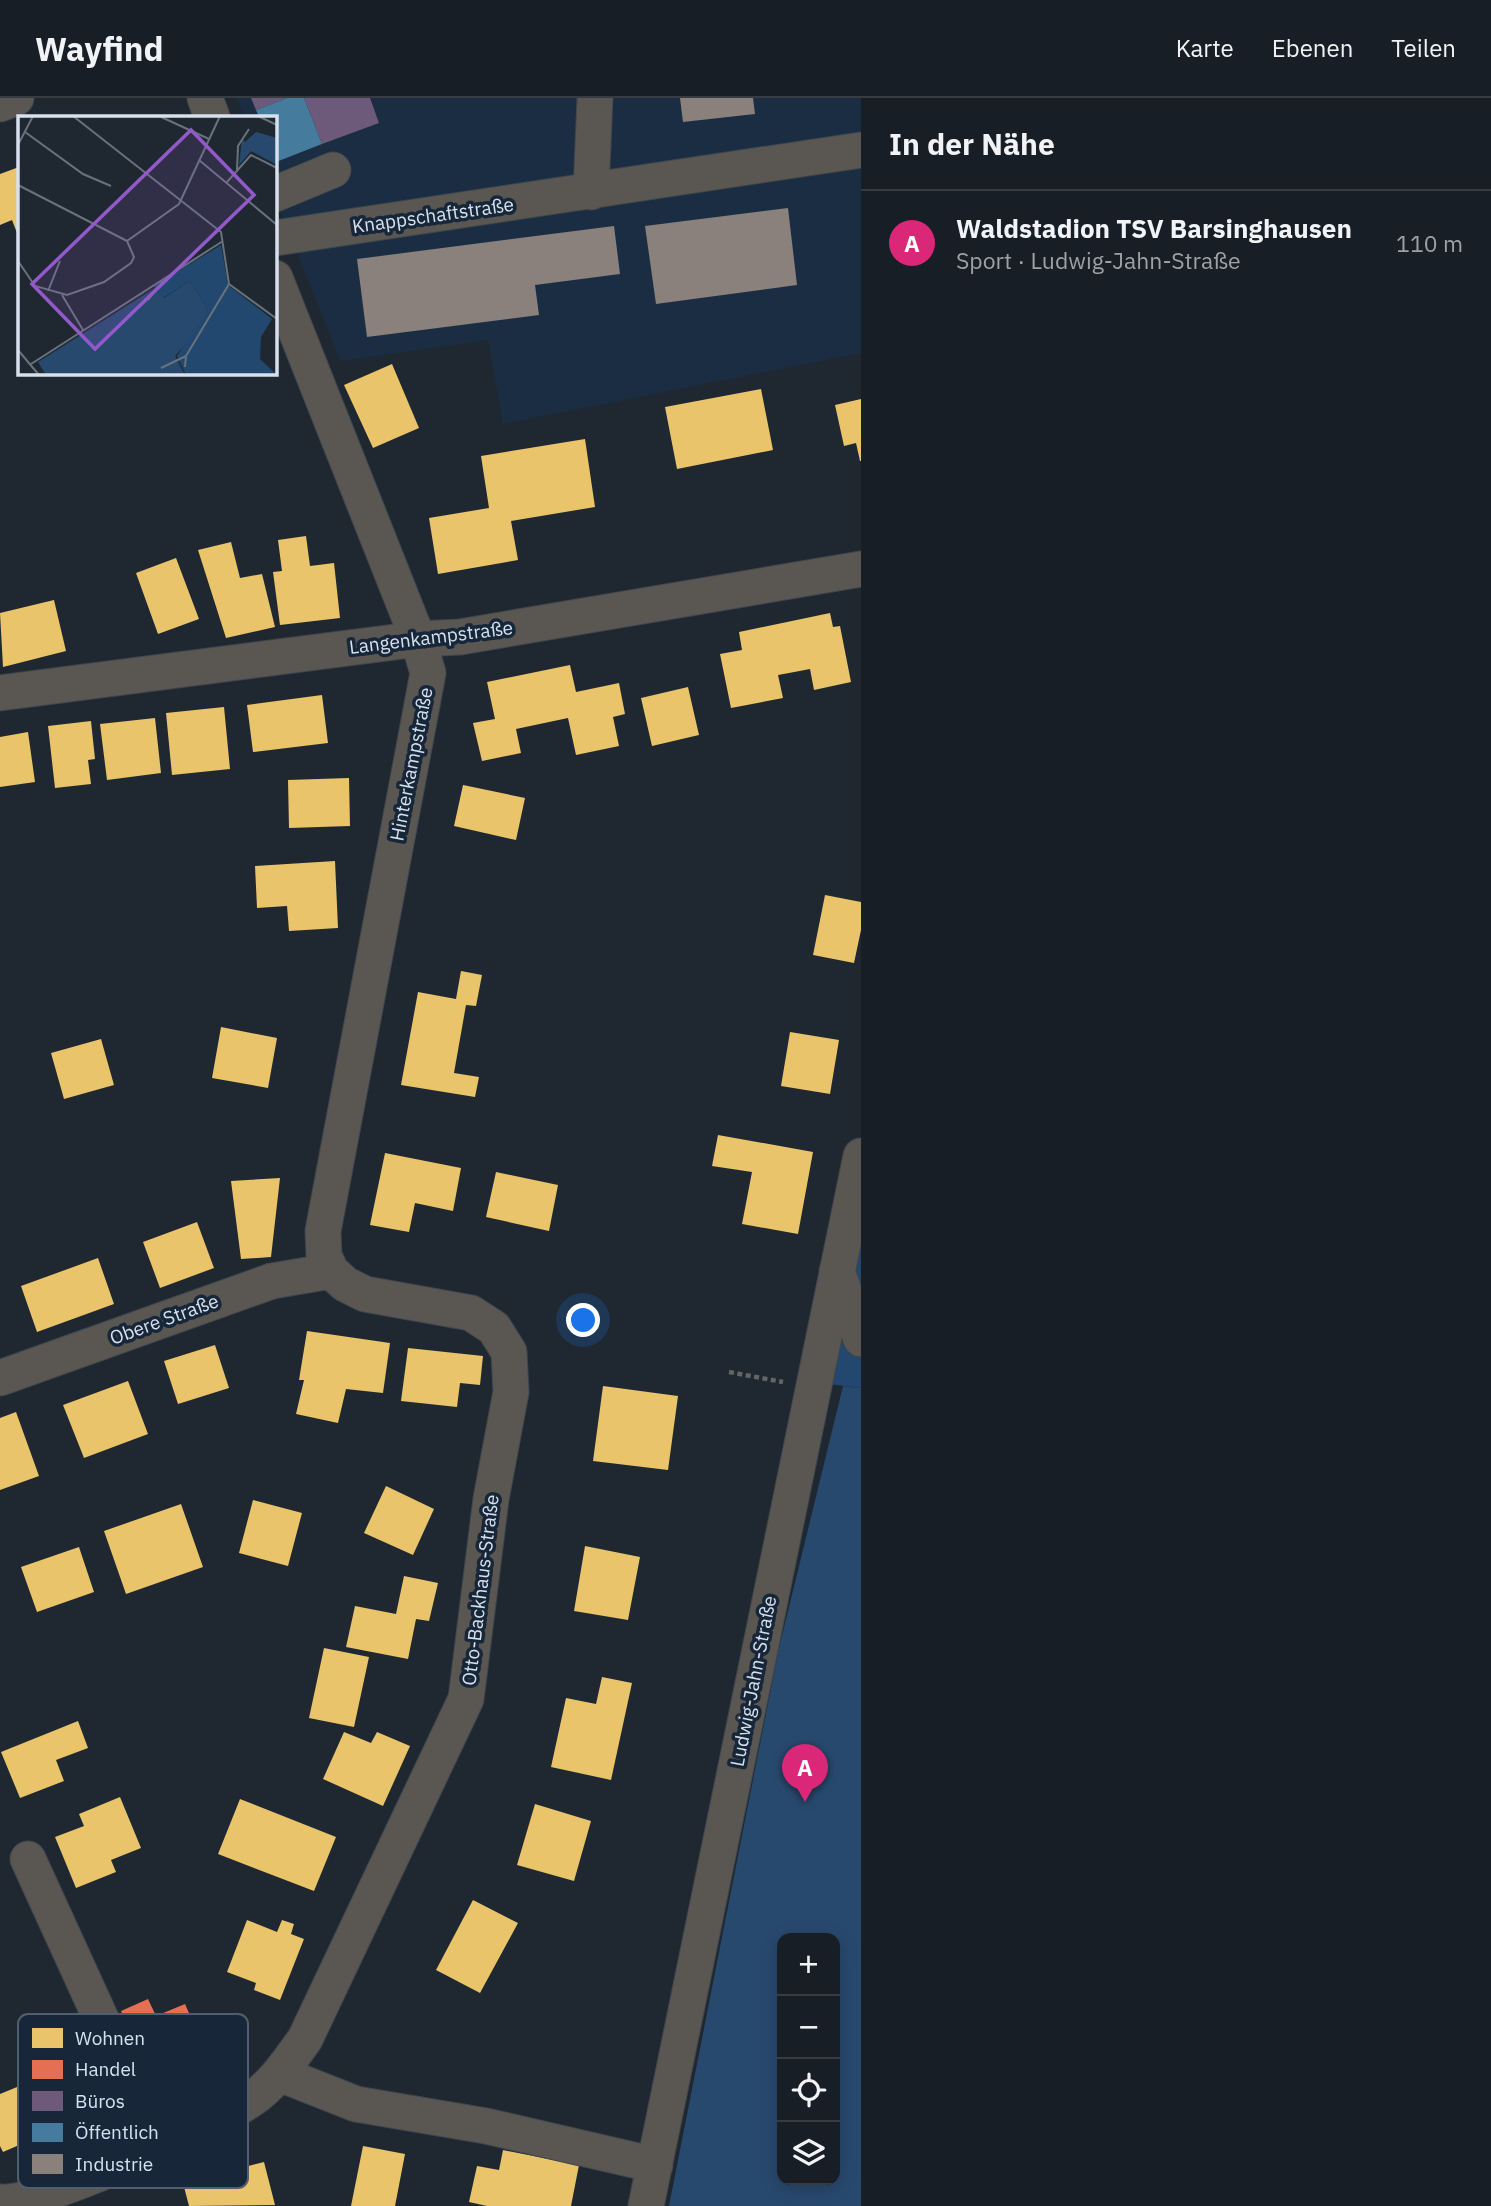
<!DOCTYPE html>
<html lang="de">
<head>
<meta charset="utf-8">
<style>
  :root { --surface:#171e25; --page:#20272d; --text:#f1f3f6; --muted:#9ea2a7; --line:#363c42; --accent:#db2777 }
  body { margin:0; font-family:"IBM Plex Sans",sans-serif; background:var(--page); color:var(--text) }
  .controls { position:absolute; right:21px; bottom:21px; display:grid; overflow:hidden; border-radius:14px; box-shadow:0 4px 18px #0003 }
  .controls button { width:63px; height:63px; display:grid; place-items:center; padding:0; border:0; border-bottom:2px solid var(--line); background:var(--surface); color:var(--text); font:35px sans-serif }
  .you { position:absolute; left:584px; top:1223px; width:24px; height:24px; margin:-18px; border:5px solid #fff; border-radius:50%; background:#1a73e8; box-shadow:0 0 0 10px #1a73e833 }
  .badge { display:grid; place-items:center; width:46px; height:46px; border-radius:50%; background:var(--accent); color:#fff; font-size:23px; font-weight:700 }
  .pin { position:absolute; translate:-50% -58px; filter:drop-shadow(0 2px 4px #0008) }
  .pin::after { content:''; position:absolute; top:37px; width:24px; height:21px; background:inherit; clip-path:polygon(0 0,100% 0,50% 100%) }
  .list { margin:0; padding:0; list-style:none }
  h2 { display:flex; justify-content:space-between; align-items:center; height:91px; margin:0; padding:0 28px; font-size:30px }
  h2 small { font-size:23px; font-weight:400; color:var(--muted) }
  .list li { display:grid; grid-template-columns:46px 1fr auto; gap:21px; align-items:center; box-sizing:border-box; height:105px; padding:0 28px; border-top:2px solid var(--line) }
  .list b { display:block; font-size:26px; white-space:nowrap }
  .list p { margin:0; font-size:23px; white-space:nowrap; color:var(--muted) }
  .list em { font-size:23px; font-style:normal; color:var(--muted) }
  .icon { flex:none; width:38px; height:38px; fill:none; stroke:currentColor; stroke-width:2; stroke-linecap:round; stroke-linejoin:round }
  .map { position:relative; flex:none; width:861px; height:2108px; overflow:hidden }
  header { display:flex; align-items:center; gap:42px; box-sizing:border-box; height:98px; padding:0 35px; background:var(--surface); border-bottom:2px solid var(--line) }
  header strong { font-size:33px }
  nav { display:flex; gap:38px; margin-inline-start:auto; font-size:24px }
  main { display:flex }
  aside { flex:1; background:var(--surface) }
  .map>svg:first-child { display:block }
  .built { fill:#1a2d42 }
  .green { fill:#28496e; fill-rule:evenodd }
  .forest { fill:#224870 }
  .homes { fill:#e9c46a }
  .shops { fill:#e76f51 }
  .offices { fill:#6d597a }
  .public { fill:#457b9d }
  .industry { fill:#8a817c }
  .lines { fill:none; stroke-linecap:round; stroke-linejoin:round }
  .minor-casing { stroke:#3e464d; stroke-width:37 }
  .path { stroke:#666565; stroke-width:4.5; stroke-dasharray:5 3.5; stroke-linecap:butt }
  .minor { stroke:#5a5651; stroke-width:35 }
  .labels { text-anchor:middle; stroke-width:7; stroke-linejoin:round; paint-order:stroke }
  .street-label { font-size:19px; fill:#d6e1ed; stroke:#172739 }
  .inset-road { fill:none; stroke:#68727c; stroke-width:2 }
  .view { fill:#9259ca; fill-opacity:0.15; stroke:#9259ca; stroke-width:3.5 }
  .inset-edge { fill:none; stroke:#d6e1ed; stroke-width:3.5 }
  .key { fill:#172739; stroke:#505f6f; stroke-width:2 }
  .key-label { font-size:19px; fill:#d6e1ed }
</style>
</head>
<body>
<header>
<strong>Wayfind</strong>
<nav><a>Karte</a><a>Ebenen</a><a>Teilen</a></nav>
</header>
<main>
<div class="map">
<svg width="861" height="2108" viewBox="0 0 861 2108">
  <rect width="100%" height="100%" fill="#1f2831"/>
  <!-- built -->
  <path class="built" d="M236,0H861V255L503,326L488,242L340,263L275,98V19H244Z"/>
  <!-- green -->
  <path class="green" d="M843,1288L861,1290V2108H669L779,1550ZM835,1840V2082H782V1840Z"/>
  <!-- forest -->
  <path class="forest" d="M861,1136V1290L829,1286Z"/>
  <!-- homes -->
  <path class="homes" d="M19,69V140L12,122L0,127V76Z
    M392,266L419,330L373,350L344,287Z
    M761,291L773,352L677,371L665,309Z
    M861,301V363H860L856,345L844,348L835,307Z
    M585,341L595,409L511,423L518,462L438,476L429,420L489,410L481,358Z
    M306,438L310,468L334,465L340,520L280,527L273,474L282,473L278,442Z
    M231,444L240,480L262,476L275,529L226,540L198,452Z
    M176,460L199,521L158,536L136,475Z
    M54,502L66,553L3,569L0,515Z
    M830,515L833,529L840,528L851,584L814,592L810,571L789,575L778,577L783,600L731,610L720,556L742,552L739,534Z
    M570,567L576,594L619,585L625,616L613,619L619,648L576,657L568,620L516,631L521,655L482,663L473,625L495,621L487,584Z
    M688,589L699,637L652,648L641,600Z
    M322,597L328,645L253,654L247,607Z
    M224,609L230,671L172,677L166,615Z
    M155,620L161,675L107,682L100,626Z
    M91,623L95,661L88,662L91,686L55,690L48,628Z
    M28,634L35,684L0,689V639Z
    M349,680L350,728L289,730L288,682Z
    M463,687L525,700L516,742L454,728Z
    M335,763L338,830L289,833L287,808L257,810L255,768Z
    M825,797L861,804V832L854,865L813,857Z
    M461,873L482,877L476,908L466,907L454,975L479,979L475,999L401,987L418,894L456,901Z
    M221,929L277,940L268,990L212,980Z
    M790,934L839,942L830,996L781,988Z
    M101,941L114,987L64,1001L51,955Z
    M718,1037L813,1054L798,1136L742,1126L752,1074L712,1068Z
    M385,1055L461,1070L453,1113L415,1105L409,1134L370,1127Z
    M496,1074L558,1087L549,1133L486,1119Z
    M280,1080L271,1159L241,1161L231,1083Z
    M197,1124L214,1170L160,1190L143,1144Z
    M98,1160L114,1206L37,1234L21,1188Z
    M307,1233L390,1245L383,1295L346,1291L338,1325L296,1316L304,1282H299Z
    M215,1247L229,1290L178,1306L164,1263Z
    M408,1250L483,1258L480,1287L460,1285L457,1309L401,1303Z
    M128,1283L148,1336L84,1360L63,1307Z
    M603,1288L678,1298L668,1372L593,1363Z
    M16,1314L39,1378L0,1392V1320Z
    M386,1388L434,1411L413,1457L364,1435Z
    M253,1402L302,1415L288,1468L239,1455Z
    M181,1406L203,1469L126,1496L104,1433Z
    M585,1448L640,1459L628,1522L574,1513Z
    M79,1449L94,1494L37,1514L21,1469Z
    M404,1478L438,1485L429,1523L416,1521L408,1561L346,1549L355,1508L396,1516Z
    M324,1550L369,1559L354,1629L309,1620Z
    M602,1579L632,1585L611,1682L551,1669L566,1600L596,1606Z
    M78,1623L88,1650L56,1662L64,1683L20,1700L1,1654Z
    M344,1634L371,1645L377,1634L410,1648L383,1708L323,1681Z
    M120,1699L141,1750L111,1762L116,1774L76,1790L55,1739L84,1728L79,1716Z
    M240,1701L336,1739L314,1793L218,1756Z
    M535,1706L591,1723L574,1783L517,1767Z
    M473,1802L518,1825L480,1895L436,1872Z
    M247,1822L277,1834L282,1822L294,1826L291,1836L304,1841L280,1902L254,1892L256,1885L227,1874Z
    M43,1967L65,2020L45,2029L47,2035L3,2054L0,2048V1996L22,1987L18,1978Z
    M363,2048L405,2056L395,2108H351Z
    M503,2052L579,2067L571,2108H487L469,2104L477,2068L499,2072Z
    M264,2064L275,2107L189,2108L183,2085Z"/>
  <!-- shops -->
  <path class="shops" d="M148,1901L156,1918L185,1906L215,1974L158,1998L121,1913Z"/>
  <!-- offices -->
  <path class="offices" d="M251,0H287L256,12Z
    M304,0H370L379,25L322,46Z"/>
  <!-- public -->
  <path class="public" d="M287,0H304L322,46L276,64L275,19H259L256,12Z"/>
  <!-- industry -->
  <path class="industry" d="M680,0H753L755,16L683,24Z
    M788,110L797,187L656,206L645,128Z
    M614,128L620,176L535,187L539,217L367,239L357,161Z"/>
  <g class="lines">
    <!-- minor casing -->
    <g class="minor-casing">
      <path id="minor" d="M205,0L212,19
        M0,6L16,0
        M591,94L595,0
        M275,96L333,72
        M275,140L861,52
        M0,595L418,541L460,539L861,471
        M837,1173L861,1241
        M0,1280L272,1183L331,1173
        M28,1761L160,2050
        M280,1976L356,2006L486,2028L655,2067
        M0,2104C42,2108 212,2028 252,2001C274,1986 289,1963 305,1941L466,1601L491,1401L511,1294L509,1254L494,1230L471,1215L365,1196L345,1186L331,1173L324,1158L323,1133L428,575L418,541L275,180
        M646,2108L861,1058"/>
    </g>
    <!-- path -->
    <path class="path" d="M729,1274L783,1284"/>
    <!-- minor -->
    <use href="#minor" class="minor"/>
  </g>
  <g class="labels">
    <!-- street labels -->
    <g class="street-label">
      <text transform="translate(433 117) rotate(-8)" y="7">Knappschaftstraße</text>
      <text transform="translate(431 539) rotate(-7)" y="7">Langenkampstraße</text>
      <text transform="translate(411 666) rotate(-79)" y="7">Hinterkampstraße</text>
      <text transform="translate(164 1221) rotate(-20)" y="7">Obere Straße</text>
      <text transform="translate(480 1492) rotate(-83)" y="7">Otto-Backhaus-Straße</text>
      <text transform="translate(753 1583) rotate(-79)" y="7">Ludwig-Jahn-Straße</text>
    </g>
  </g>
  <!-- overview -->
  <g transform="translate(18 18)">
    <rect width="259" height="259" fill="#1f2831"/>
    <path d="M238,16L259,22V49L233,35L221,49L224,23L227,26ZM172,165L190,193L179,216L157,240L167,259H28L20,246L137,172L146,182Z" fill="#28496e"/>
    <path d="M203,129L210,169L254,203L243,221L242,243L259,259H168L159,240L190,193L172,165L145,182L136,170Z" fill="#224870"/>
    <path class="inset-road" d="M55,0L203,116L211,168L168,240L167,251M141,0L191,23M240,0L259,9M7,16L65,58L93,70M0,29L15,0M181,44L259,109M219,54L220,30L231,13M209,66L233,39L259,52M0,69L109,125M109,125L161,88L202,0M0,145L17,170L49,179L86,166L113,147L116,141L109,125M211,168L259,203M30,175L42,145M44,179L65,214M130,184L145,165M0,234L21,259M13,248L205,125M143,252L168,240"/>
    <path class="view" d="M173,14L236,79L77,233L14,168Z"/>
    <rect width="259" height="259" class="inset-edge"/>
  </g>
  <!-- legend -->
  <rect x="18" y="1916" width="230" height="174" rx="10" class="key"/>
  <rect x="32" y="1930" width="31" height="20" fill="#e9c46a"/>
  <rect x="32" y="1962" width="31" height="19" fill="#e76f51"/>
  <rect x="32" y="1993" width="31" height="20" fill="#6d597a"/>
  <rect x="32" y="2025" width="31" height="19" fill="#457b9d"/>
  <rect x="32" y="2056" width="31" height="20" fill="#8a817c"/>
  <g class="key-label">
    <text x="75" y="1947">Wohnen</text>
    <text x="75" y="1978">Handel</text>
    <text x="75" y="2010">Büros</text>
    <text x="75" y="2041">Öffentlich</text>
    <text x="75" y="2073">Industrie</text>
  </g>
</svg>
<div class="controls">
<button>+</button>
<button>−</button>
<button><svg class="icon" aria-label="locate" viewBox="0 0 24 24"><circle cx="12" cy="12" r="6"/><path d="M12 2v4M12 18v4M2 12h4M18 12h4"/></svg></button>
<button><svg class="icon" aria-label="layers" viewBox="0 0 24 24"><path d="M12 4l9 5-9 5-9-5zM3 14l9 5 9-5"/></svg></button>
</div>
<div class="you"></div>
<div class="pin badge" style="left:805px;top:1704px">A</div>
</div>
<aside>
<h2>In der Nähe<small></small></h2>
<ul class="list">
<li><span class="badge">A</span><div><b>Waldstadion TSV Barsinghausen</b><p>Sport · Ludwig-Jahn-Straße</p></div><em>110 m</em></li>
</ul>
</aside>
</main>
</body>
</html>
